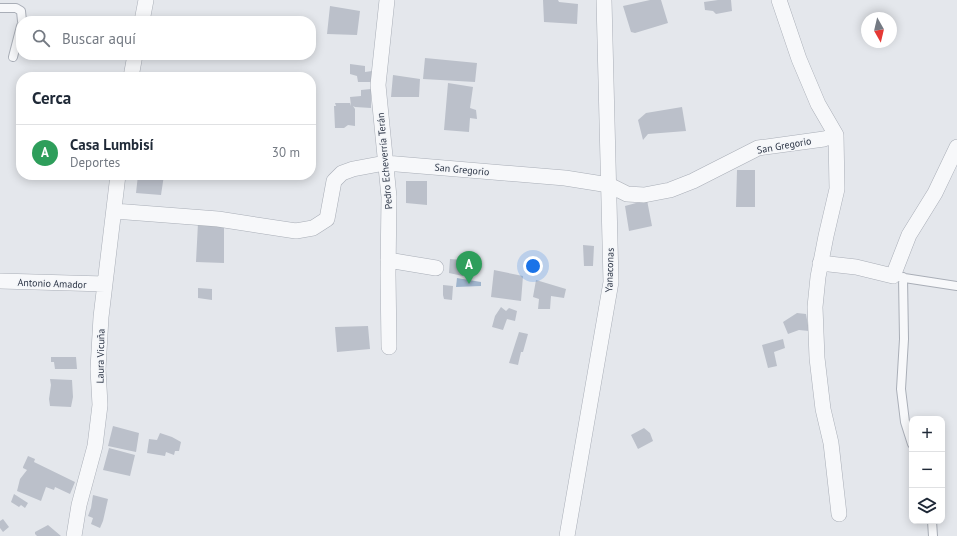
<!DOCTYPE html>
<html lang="es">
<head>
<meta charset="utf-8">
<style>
  :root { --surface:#fff; --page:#f6f6f7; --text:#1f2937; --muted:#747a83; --line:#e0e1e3; --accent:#db2777 }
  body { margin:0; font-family:"PT Sans",sans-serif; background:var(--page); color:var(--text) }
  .controls { position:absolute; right:12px; bottom:12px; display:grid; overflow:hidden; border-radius:8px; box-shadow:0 2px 10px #0003 }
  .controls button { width:36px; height:36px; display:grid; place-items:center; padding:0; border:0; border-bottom:1px solid var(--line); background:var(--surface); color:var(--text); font:20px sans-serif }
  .compass { position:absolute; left:861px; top:12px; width:36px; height:36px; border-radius:50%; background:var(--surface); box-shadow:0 2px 10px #0003; rotate:172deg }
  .you { position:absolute; left:533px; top:266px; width:14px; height:14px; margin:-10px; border:3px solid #fff; border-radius:50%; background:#1a73e8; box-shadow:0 0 0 6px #1a73e833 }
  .badge { display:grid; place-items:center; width:26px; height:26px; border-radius:50%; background:var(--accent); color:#fff; font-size:13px; font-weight:700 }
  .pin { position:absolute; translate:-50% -33px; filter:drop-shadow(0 1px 2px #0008) }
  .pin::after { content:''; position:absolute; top:21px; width:14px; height:12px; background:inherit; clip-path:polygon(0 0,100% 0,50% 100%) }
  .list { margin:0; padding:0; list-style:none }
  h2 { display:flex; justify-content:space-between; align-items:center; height:52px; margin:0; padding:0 16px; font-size:17px }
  h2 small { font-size:13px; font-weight:400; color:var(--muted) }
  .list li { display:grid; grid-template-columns:26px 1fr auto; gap:12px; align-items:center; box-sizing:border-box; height:56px; padding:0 16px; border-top:1px solid var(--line) }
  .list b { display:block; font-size:15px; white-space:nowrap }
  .list p { margin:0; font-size:13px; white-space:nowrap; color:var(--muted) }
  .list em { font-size:13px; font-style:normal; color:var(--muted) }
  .icon { flex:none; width:22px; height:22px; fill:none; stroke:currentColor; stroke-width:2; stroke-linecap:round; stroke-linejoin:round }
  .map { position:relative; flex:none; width:957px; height:536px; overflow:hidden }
  .search { position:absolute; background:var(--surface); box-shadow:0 2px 10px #0003; left:16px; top:16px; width:300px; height:44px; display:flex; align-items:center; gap:10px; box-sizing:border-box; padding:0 14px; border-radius:16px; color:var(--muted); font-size:15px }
  .panel { position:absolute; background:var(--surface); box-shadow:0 2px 10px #0003; left:16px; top:72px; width:300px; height:108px; border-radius:16px }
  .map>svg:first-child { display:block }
  .water { fill:#9fb4cc }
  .building { fill:#bbc0ca }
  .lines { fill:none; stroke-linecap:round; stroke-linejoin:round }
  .lane-casing { stroke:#a9aeb7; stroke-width:10 }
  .street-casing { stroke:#a9aeb7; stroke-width:16 }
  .lane { stroke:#f7f8fa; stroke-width:8 }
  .street { stroke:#f7f8fa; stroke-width:15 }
  .labels { text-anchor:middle; stroke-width:3; stroke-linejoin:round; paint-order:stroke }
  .street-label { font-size:10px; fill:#2b3445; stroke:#f4f6f9 }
</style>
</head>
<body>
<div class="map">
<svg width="957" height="536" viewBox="0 0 957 536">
  <rect width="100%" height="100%" fill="#e4e7ec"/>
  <!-- water -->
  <path class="water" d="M457,278L481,282V286L456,287Z"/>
  <!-- building -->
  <path class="building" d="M543,0H558L559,2L578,4L577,24L544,22Z
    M650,0H661L668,23L635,33L631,32L623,6Z
    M718,0H731L732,11L716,14L713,11L705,10L704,2Z
    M330,6L360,11L357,35L327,34Z
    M425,58L477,63L475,82L423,79Z
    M350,64L365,66V72L372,71L373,82H358L357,76L350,74Z
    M393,75L420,79L419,97H391Z
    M448,83L473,87L470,108L476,110L477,119L470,118L469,132L444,130Z
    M371,89V108L355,107L353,106L355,109V126L348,125L344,128H335L334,106H336L335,103H350L351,106L350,97L361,96V90Z
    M682,107L686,131L648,134L643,140L638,120L646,113Z
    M737,170H755V207H736Z
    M138,175H164L161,195L136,193Z
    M406,181H427V205L406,203Z
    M647,200L652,226L629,231L625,206Z
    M198,223L224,225V263L196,262Z
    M583,245L594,246L593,266H584Z
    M450,259L465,260L463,276L449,273Z
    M494,270L523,276L521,301L491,297Z
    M536,280L566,289L564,298L551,296L550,309H538L539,299L533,297Z
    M443,285L453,286L452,300L444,299L443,295Z
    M198,288L212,289V300L198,298Z
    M501,307L506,311L509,308L517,311L515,321L507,319L503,330L492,327L495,316Z
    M797,313L806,314L809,331L799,330L788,334L783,322Z
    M368,326L370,349L337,352L335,327Z
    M519,332L528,334L523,352H521L518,365L509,363Z
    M783,339L785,348L774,352L777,366L768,368L762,345Z
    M51,357H76L77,369H55L54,362H51Z
    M50,379L72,380L73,397L71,407L50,406L49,399L51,385Z
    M113,426L139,433L136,452L108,446Z
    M644,428L650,433L653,441L638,449L631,435Z
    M160,433L172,437L181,442L179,451H175L174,455L166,452L165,456L147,453L149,439L157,440Z
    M109,448L135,455L130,476L103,470Z
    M28,456L35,459L34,462L75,482L70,494L55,487L54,490L46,487L41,501L17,491L20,479L27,470L23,468V467Z
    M14,494L28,503L25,508L21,505L19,507L11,502Z
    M93,495L108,499L103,521L100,528L91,524L93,518L88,516L91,508Z
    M3,519L9,527L3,532L0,528V521Z
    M48,525L61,536H37L35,534V532Z"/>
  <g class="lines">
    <!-- lane casing -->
    <g class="lane-casing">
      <path id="lane" d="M0,8H16L21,11L22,21
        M13,57L21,26
        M898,277L957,286
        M903,277L904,339L901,389L905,422L912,444
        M932,521L933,536"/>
    </g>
    <!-- street casing -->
    <g class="street-casing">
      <path id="street" d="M387,0L378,85L389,197L388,274L389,347
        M779,0L799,59L818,104L836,135L837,189L826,236L818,277L815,307L817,358L823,409L831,443L839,514
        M142,21L146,0
        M131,77L135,55
        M114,211L218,219L296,231L313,228L327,219L334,181L342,173L353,169L385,163L565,178L609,185L627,194L644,195L670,190L693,181L758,148L824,139L836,135
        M388,260L436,268
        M820,263L856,267L893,276L909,235L935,193L957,147
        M0,281L105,284
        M74,536L79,505L95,446L100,405L98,369L101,317L118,175
        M567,536L611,282L604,0"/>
    </g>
    <!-- lane -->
    <use href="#lane" class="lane"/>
    <!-- street -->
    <use href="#street" class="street"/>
  </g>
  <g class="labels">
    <!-- street labels -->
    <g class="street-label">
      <text transform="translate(784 145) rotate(-10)" y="4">San Gregorio</text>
      <text transform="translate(384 161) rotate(-95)" y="4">Pedro Echeverría Terán</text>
      <text transform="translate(462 169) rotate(5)" y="4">San Gregorio</text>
      <text transform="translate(609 270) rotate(-88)" y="4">Yanaconas</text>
      <text transform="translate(52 283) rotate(2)" y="4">Antonio Amador</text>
      <text transform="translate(100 356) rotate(-89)" y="4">Laura Vicuña</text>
    </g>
  </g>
</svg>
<div class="controls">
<button>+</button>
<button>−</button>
<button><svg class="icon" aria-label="layers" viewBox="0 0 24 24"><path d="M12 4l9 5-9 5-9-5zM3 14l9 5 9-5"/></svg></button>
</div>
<svg class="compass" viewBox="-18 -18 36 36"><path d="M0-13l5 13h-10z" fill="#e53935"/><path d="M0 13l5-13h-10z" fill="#747a83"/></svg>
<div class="you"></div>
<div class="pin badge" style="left:469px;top:284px;background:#2e9e5b">A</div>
<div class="search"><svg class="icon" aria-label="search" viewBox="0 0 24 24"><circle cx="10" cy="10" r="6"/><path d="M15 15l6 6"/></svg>Buscar aquí</div>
<section class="panel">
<h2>Cerca<small></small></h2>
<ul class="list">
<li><span class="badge" style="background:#2e9e5b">A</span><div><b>Casa Lumbisí</b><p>Deportes</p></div><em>30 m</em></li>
</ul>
</section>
</div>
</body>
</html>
